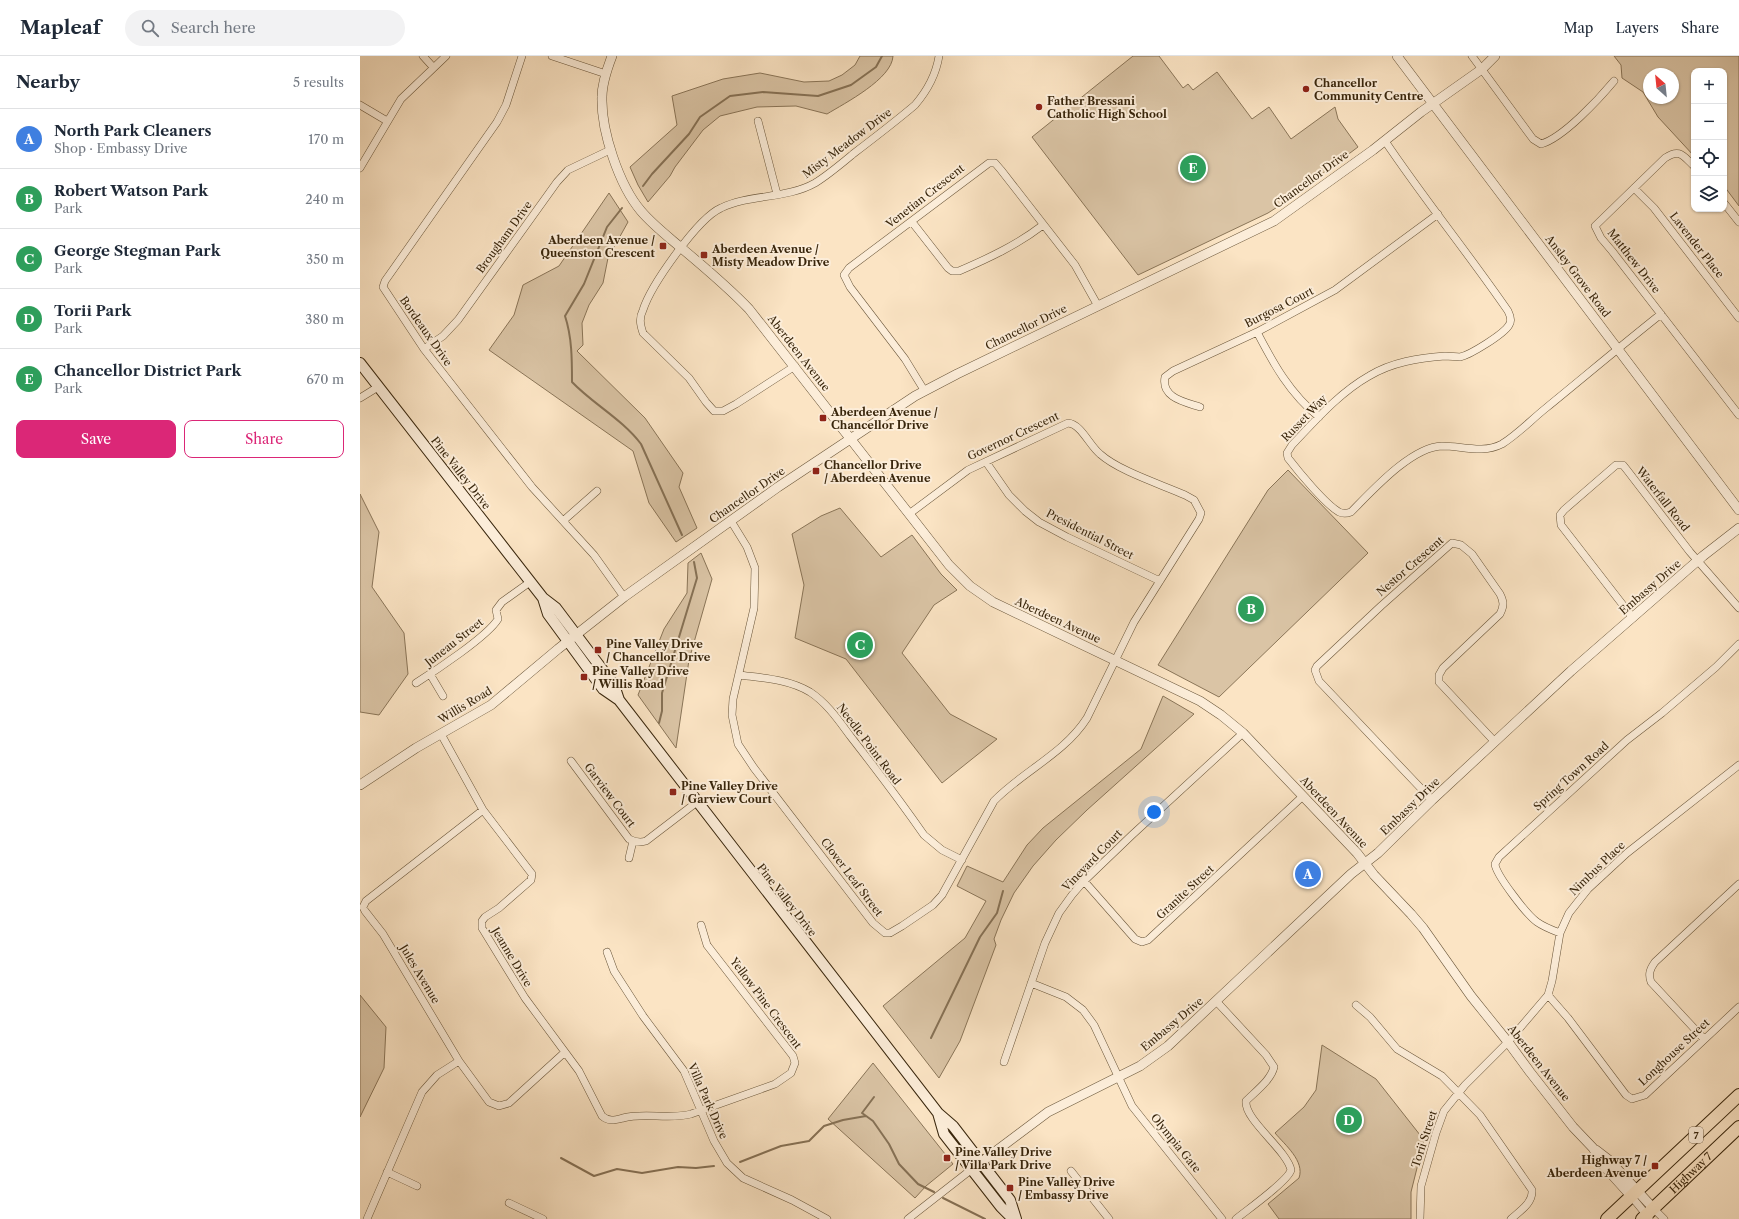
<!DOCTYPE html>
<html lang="en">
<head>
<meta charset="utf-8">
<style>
  :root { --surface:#fff; --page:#f2f2f3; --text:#1f2937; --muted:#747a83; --line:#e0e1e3; --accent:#db2777 }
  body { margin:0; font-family:"Libre Caslon Text",serif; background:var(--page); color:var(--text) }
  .controls { position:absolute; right:12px; top:12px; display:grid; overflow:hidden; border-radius:8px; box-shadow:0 1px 3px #0004 }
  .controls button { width:36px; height:36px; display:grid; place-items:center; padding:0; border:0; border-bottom:1px solid var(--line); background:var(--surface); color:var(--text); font:20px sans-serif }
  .compass { position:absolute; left:1283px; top:12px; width:36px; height:36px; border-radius:50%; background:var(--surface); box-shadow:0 1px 3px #0004; rotate:333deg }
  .you { position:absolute; left:794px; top:756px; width:14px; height:14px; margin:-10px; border:3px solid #fff; border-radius:50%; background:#1a73e8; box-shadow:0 0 0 6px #1a73e833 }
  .badge { display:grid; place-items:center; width:26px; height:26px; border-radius:50%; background:var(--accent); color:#fff; font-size:13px; font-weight:700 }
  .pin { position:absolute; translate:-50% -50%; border:2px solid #fff; box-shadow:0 1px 4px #0006 }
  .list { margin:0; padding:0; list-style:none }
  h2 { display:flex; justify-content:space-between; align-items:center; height:52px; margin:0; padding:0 16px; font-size:17px }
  h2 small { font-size:13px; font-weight:400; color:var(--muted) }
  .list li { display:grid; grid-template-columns:26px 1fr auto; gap:12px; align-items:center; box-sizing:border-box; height:60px; padding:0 16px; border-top:1px solid var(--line) }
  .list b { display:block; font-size:15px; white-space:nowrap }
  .list p { margin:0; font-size:13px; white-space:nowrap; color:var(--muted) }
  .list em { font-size:13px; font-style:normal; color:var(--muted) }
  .actions { display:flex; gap:8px; padding:12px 16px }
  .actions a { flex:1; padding:9px 0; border:1px solid var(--accent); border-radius:8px; text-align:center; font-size:14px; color:var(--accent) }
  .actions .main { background:var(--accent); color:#fff }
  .icon { flex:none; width:22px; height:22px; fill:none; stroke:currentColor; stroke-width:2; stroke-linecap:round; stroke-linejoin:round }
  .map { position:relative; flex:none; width:1379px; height:1163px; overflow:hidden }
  header { display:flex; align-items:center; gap:24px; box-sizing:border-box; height:56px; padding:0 20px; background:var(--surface); border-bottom:1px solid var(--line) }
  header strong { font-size:19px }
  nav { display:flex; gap:22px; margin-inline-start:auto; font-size:14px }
  .search { width:280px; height:36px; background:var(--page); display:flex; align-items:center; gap:10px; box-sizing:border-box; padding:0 14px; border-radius:22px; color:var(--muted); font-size:15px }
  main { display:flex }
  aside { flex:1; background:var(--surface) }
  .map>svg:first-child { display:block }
  .green { fill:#dac4a5; stroke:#8a7558; fill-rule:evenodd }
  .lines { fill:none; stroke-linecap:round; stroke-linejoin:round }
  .stream { stroke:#867155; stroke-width:2 }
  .minor-casing { stroke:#6a563a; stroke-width:8 }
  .tertiary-casing { stroke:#6a563a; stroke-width:10 }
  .secondary-casing { stroke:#39260c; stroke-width:12 }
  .primary-casing { stroke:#39260c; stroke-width:14 }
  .minor { stroke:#fcedd9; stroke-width:7 }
  .tertiary { stroke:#fcedd9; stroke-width:9 }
  .secondary { stroke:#fcedd9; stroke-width:10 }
  .primary { stroke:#fbe4c4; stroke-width:12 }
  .poi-dot { fill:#8f2418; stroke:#fcedd9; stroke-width:1.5 }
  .labels { text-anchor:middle; stroke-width:4; stroke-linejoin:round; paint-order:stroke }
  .shield { fill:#fcedd9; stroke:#74624a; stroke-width:1 }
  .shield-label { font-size:10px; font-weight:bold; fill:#39260c }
  .poi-label { font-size:11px; font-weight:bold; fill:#39260c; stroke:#fcedd9; text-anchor:start }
  .street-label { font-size:11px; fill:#39260c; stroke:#fcedd9 }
</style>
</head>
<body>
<header>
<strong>Mapleaf</strong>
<div class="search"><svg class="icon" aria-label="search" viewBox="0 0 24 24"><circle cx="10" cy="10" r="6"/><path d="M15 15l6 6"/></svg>Search here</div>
<nav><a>Map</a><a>Layers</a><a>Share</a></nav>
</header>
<main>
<aside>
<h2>Nearby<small>5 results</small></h2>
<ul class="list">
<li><span class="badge" style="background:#3f7fe0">A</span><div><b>North Park Cleaners</b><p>Shop · Embassy Drive</p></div><em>170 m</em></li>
<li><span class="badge" style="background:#2e9e5b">B</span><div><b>Robert Watson Park</b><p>Park</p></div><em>240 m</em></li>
<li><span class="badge" style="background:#2e9e5b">C</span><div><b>George Stegman Park</b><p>Park</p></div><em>350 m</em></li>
<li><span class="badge" style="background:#2e9e5b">D</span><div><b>Torii Park</b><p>Park</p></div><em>380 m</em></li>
<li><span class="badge" style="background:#2e9e5b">E</span><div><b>Chancellor District Park</b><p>Park</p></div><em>670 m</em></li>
</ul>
<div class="actions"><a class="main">Save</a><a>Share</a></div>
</aside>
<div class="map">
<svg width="1379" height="1163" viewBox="0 0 1379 1163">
  <rect width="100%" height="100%" fill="#fbe4c4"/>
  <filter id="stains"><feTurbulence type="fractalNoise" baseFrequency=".005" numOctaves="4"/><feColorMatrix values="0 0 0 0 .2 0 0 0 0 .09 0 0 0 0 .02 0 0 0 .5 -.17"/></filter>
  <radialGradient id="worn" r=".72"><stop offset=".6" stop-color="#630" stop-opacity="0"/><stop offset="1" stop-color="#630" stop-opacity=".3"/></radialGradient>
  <!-- green -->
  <path class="green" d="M500,0H533C532,23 485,47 467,58L436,50L397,51L360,60L343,74L315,111L310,120L288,146L278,129L270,111L317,69L312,40L363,23L400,17L444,26L469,25L482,19L495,9Z
    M773,0H799L823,32L828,28L833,34L857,16L892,63L909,51L931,83L975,51L978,63L998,91L922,148L908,157L778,219L672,81Z
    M1254,0H1379V150L1364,130V15H1334V100L1298,61L1283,36L1262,22L1261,9ZM1289,18H1313V42H1289Z
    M249,137L268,166L248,202L243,227L229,249L222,267L223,289L217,295L285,362L323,417L319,431L337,472L316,486L289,447L273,395L129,294L154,259L163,229L199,210Z
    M928,414L1008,497L859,641L798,609L908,434Z
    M0,438L19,476L12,531L44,577L48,618L19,659L0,656Z
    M480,452L521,501L552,479L581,518L597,534L574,549L542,597L590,658L637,683L582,727L486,603L435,582L444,529L432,478L461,460Z
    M341,497L352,523L329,604L316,692L278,639L304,573L327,537L328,507Z
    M803,640L834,658L727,754L696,784L673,810L654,837L641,864L634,883L636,889L600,985L579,1022L523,950L605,882L626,845L597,830L607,810L643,826L667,789L683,772L781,693Z
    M0,939L26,971L24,1012L0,1061Z
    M962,989L1016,1023L1064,1084L1051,1136V1163H919L908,1148L939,1122C945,1105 925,1089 915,1077L944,1051L956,1034Z
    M513,1007L593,1108L566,1130L555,1142L468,1063Z"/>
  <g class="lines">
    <!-- stream -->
    <path class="stream" d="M283,130L292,118L329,78L340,61L370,40L403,36L458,40L491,29L516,11L522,0
      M262,152L247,171L224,228L205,260C212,281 212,304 212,326C233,348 262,363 281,388L322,479
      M299,667L302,655V637L337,522L334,506
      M571,982L620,881L637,857L643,835
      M514,1041L502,1057L513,1065L529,1088L539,1108L558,1128L574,1136
      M201,1102L234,1120L257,1113L282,1117L318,1111L336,1112L354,1110
      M380,1106L421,1090L449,1085L464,1070L483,1064L506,1060
      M583,1142L625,1163"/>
    <!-- minor casing -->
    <g class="minor-casing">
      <path id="minor" d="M63,0L73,11
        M162,0L146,49L137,66L25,225L23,231L64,293L172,431L234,499L264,541
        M192,0L246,18
        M1112,0L1173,83L1181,88C1203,82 1239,43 1254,25
        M0,49L27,65
        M398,65L417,138
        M1025,85C1064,143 1108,197 1148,255C1150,259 1152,265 1149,269C1144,278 1110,299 1100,301C1096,301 1090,300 1085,300C1059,302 1032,306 1009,320C979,337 955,365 932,389L927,397L928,402C938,415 965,448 979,456C983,458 986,458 991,456C1012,435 1051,391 1082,390C1102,390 1123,398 1142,388C1158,378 1171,364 1186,352C1224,321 1262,289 1301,258
        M1334,110C1323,100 1320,92 1305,102L1235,170L1241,182L1252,195L1379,359
        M0,112L41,43L86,0
        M1274,132L1294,152L1379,262
        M1364,147L1379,166
        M552,166L588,212L592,215H599C629,202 657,189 683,169
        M897,276C913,307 930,338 959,361
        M64,293L83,280L98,264L197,126L208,114L250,94
        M435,310L376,348L363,355H354L346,346L329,322L283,277C280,268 279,262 283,254C291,229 338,162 361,152C390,138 427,143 455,127C468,119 481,108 493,98C514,82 535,66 555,49C567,35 576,19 579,0
        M564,334L545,303L490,231L484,219L489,212L629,107H635L641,114L715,209L738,250
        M0,342L18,331
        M840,351C825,346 801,342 805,321L813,315L897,276L975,234L1078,158
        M626,406L649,439L665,455L679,466L707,481L800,525
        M203,465L237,435
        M371,465L387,491L395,512L394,552L373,643L372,659L378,688L394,712L513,867L525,877H530L542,870L573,849L582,839L634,745C663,715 704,698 727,662L774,566L839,463L841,457L834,444L825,439C800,428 759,415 740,398C729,389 721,368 708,367L608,414L549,458
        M1273,562L1201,469L1200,459L1204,454L1256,409H1263L1267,414L1330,496L1379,552
        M70,618L83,640
        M379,619C402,622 428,623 450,636C467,647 479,665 491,681C516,713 541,746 564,779L582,794L602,804
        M56,627C75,615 128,580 138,563L136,554L142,546L170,526
        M81,678L123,754L172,818L171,824L139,852L125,861L122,865V872L165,942L219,1015L242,1060C249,1066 255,1064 263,1062C285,1056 309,1064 331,1058L415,1028L431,1017L435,1007L433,1000L347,889L341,869
        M211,705L269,783C275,786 280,787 286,785L337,746
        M1072,744L959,625L955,614L957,610L1021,550L1092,487L1101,489L1112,498L1140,538C1144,546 1144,550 1140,558L1083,612L1079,619V626L1135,686
        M123,754L6,845L3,851L5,855L23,878L99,1005L129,1046L139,1050L149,1047L205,996
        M269,802L273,785
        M724,825L775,883L782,886L788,884L943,740
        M1200,877C1192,874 1184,871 1177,866C1167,859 1136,819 1135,808L1139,801L1267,684L1302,657L1356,611L1379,588
        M247,896L254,915L283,960L324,1015L354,1085L367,1107L383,1122L432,1144L467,1163
        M671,927L706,941L723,954L734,969L772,1050L862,1163
        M1188,939L1208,962L1266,1039L1272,1043L1285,1039L1379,951
        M857,946L906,999L914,1011C911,1024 896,1035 886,1045C884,1064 927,1094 931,1114C928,1125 887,1154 876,1163
        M996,949L1010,961L1037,993L1082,1020L1120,1059L1172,1134C1173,1147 1160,1155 1151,1163
        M1344,983L1291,926C1288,918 1290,913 1295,906L1379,828
        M644,1006L685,887L699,857L712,839L724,825L772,779L883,677
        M711,1115L749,1163
        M27,1116L57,1130
        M1271,1140L1289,1162
        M149,1147L183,1163
        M1293,1152L1304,1163
        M7,1163L62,1036L77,1019L99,1005
        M548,1163L612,1113
        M1060,1163L1061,1130L1076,1077L1084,1055L1105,1029L1148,986L1188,939L1192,925L1200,877L1209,857L1228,833L1267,797L1379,709"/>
    </g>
    <!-- tertiary casing -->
    <g class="tertiary-casing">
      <path id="tertiary" d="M252,0C247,13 242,27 242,41C241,75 259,129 281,155C292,168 306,179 319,190C343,210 367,230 389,253L589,509L610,530L633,546L840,645L861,659L883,677L997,797L1014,819L1051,858L1063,872L1111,940L1148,986L1170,1016L1213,1071L1233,1092L1243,1109L1271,1140
        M1037,0L1379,454
        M0,729L56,692L131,649L198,593L264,541L418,431L555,340L597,318L914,165L1013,94L1061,56L1122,13L1135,0
        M1236,1094L1249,1104L1293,1152
        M612,1113L688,1056L780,1010L808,990L991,818L1018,797L1072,744L1211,615L1343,500L1379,472"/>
    </g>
    <!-- secondary casing -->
    <g class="secondary-casing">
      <path id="secondary" d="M0,307L183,542L196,552L254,629L259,644
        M183,542L188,558L243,633L259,644L578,1057L593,1070L650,1144L656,1163
        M578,1057L584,1078L641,1151L653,1163"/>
    </g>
    <!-- primary casing -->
    <g class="primary-casing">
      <g id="primary">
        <path d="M1247,1163L1379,1039"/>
        <path id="s1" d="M1282,1163L1379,1071"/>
      </g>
    </g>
    <!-- minor -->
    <use href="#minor" class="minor"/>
    <!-- tertiary -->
    <use href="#tertiary" class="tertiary"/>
    <!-- secondary -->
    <use href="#secondary" class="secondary"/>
    <!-- primary -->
    <use href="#primary" class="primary"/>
  </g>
  <!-- markers -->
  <g class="poi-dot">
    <circle cx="946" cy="33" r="4"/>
    <circle cx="679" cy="51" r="4"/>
    <rect x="299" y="186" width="8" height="8" rx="2"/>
    <rect x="340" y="195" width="8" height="8" rx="2"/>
    <rect x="459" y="358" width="8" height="8" rx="2"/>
    <rect x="452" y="411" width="8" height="8" rx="2"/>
    <rect x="234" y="590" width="8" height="8" rx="2"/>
    <rect x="220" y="617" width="8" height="8" rx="2"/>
    <rect x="309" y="732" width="8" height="8" rx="2"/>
    <rect x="583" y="1098" width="8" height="8" rx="2"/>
    <rect x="1291" y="1106" width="8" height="8" rx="2"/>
    <rect x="646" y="1128" width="8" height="8" rx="2"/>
  </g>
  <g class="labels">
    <!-- shield labels -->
    <rect class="shield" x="1329" y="1071" width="14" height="16" rx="3"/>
    <g class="shield-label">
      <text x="1336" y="1083">7</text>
    </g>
    <!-- poi labels -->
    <g class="poi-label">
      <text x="954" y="31">Chancellor<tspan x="954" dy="13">Community Centre</tspan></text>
      <text x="687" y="49">Father Bressani<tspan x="687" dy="13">Catholic High School</tspan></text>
      <text x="295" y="188" text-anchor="end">Aberdeen Avenue /<tspan x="295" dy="13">Queenston Crescent</tspan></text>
      <text x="352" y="197">Aberdeen Avenue /<tspan x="352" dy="13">Misty Meadow Drive</tspan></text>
      <text x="471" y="360">Aberdeen Avenue /<tspan x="471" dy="13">Chancellor Drive</tspan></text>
      <text x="464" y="413">Chancellor Drive<tspan x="464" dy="13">/ Aberdeen Avenue</tspan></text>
      <text x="246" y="592">Pine Valley Drive<tspan x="246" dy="13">/ Chancellor Drive</tspan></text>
      <text x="232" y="619">Pine Valley Drive<tspan x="232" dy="13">/ Willis Road</tspan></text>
      <text x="321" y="734">Pine Valley Drive<tspan x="321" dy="13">/ Garview Court</tspan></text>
      <text x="595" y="1100">Pine Valley Drive<tspan x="595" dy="13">/ Villa Park Drive</tspan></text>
      <text x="1287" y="1108" text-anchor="end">Highway 7 /<tspan x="1287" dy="13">Aberdeen Avenue</tspan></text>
      <text x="658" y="1130">Pine Valley Drive<tspan x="658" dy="13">/ Embassy Drive</tspan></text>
    </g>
    <!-- street labels -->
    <g class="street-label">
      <text transform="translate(487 87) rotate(-37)" y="4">Misty Meadow Drive</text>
      <text transform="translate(951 123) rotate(-36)" y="4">Chancellor Drive</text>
      <text transform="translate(565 140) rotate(-38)" y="4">Venetian Crescent</text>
      <text transform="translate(144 181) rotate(-54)" y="4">Brougham Drive</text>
      <text transform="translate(1337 189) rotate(52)" y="4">Lavender Place</text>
      <text transform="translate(1274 205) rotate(52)" y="4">Matthew Drive</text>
      <text transform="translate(1218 220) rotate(53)" y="4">Ansley Grove Road</text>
      <text transform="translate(919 251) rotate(-27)" y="4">Burgosa Court</text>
      <text transform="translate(666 271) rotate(-26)" y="4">Chancellor Drive</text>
      <text transform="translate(66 275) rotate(55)" y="4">Bordeaux Drive</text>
      <text transform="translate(439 297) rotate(52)" y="4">Aberdeen Avenue</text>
      <text transform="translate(944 362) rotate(-46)" y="4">Russet Way</text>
      <text transform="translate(653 380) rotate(-25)" y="4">Governor Crescent</text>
      <text transform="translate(101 417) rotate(52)" y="4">Pine Valley Drive</text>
      <text transform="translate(387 439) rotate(-35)" y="4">Chancellor Drive</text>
      <text transform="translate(1303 443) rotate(52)" y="4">Waterfall Road</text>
      <text transform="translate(730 478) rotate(27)" y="4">Presidential Street</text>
      <text transform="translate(1050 510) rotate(-41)" y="4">Nestor Crescent</text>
      <text transform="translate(1290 531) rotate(-41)" y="4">Embassy Drive</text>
      <text transform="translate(698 564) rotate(25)" y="4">Aberdeen Avenue</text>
      <text transform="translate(94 586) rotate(-38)" y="4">Juneau Street</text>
      <text transform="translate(105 649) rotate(-31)" y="4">Willis Road</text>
      <text transform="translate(509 688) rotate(53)" y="4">Needle Point Road</text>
      <text transform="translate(1211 720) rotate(-42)" y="4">Spring Town Road</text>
      <text transform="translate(250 739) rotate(53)" y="4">Garview Court</text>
      <text transform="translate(1050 750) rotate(-44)" y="4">Embassy Drive</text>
      <text transform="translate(974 756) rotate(47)" y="4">Aberdeen Avenue</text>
      <text transform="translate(732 804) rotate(-46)" y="4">Vineyard Court</text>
      <text transform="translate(1237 812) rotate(-44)" y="4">Nimbus Place</text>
      <text transform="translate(492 821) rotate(53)" y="4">Clover Leaf Street</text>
      <text transform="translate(825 836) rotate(-43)" y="4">Granite Street</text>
      <text transform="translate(427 844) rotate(52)" y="4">Pine Valley Drive</text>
      <text transform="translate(152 901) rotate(59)" y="4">Jeanne Drive</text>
      <text transform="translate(60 918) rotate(59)" y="4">Jules Avenue</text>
      <text transform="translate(406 947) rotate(53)" y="4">Yellow Pine Crescent</text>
      <text transform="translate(812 968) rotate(-40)" y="4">Embassy Drive</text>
      <text transform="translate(1314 996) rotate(-43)" y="4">Longhouse Street</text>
      <text transform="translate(1179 1007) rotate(52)" y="4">Aberdeen Avenue</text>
      <text transform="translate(348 1045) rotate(66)" y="4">Villa Park Drive</text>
      <text transform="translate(1064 1083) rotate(-72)" y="4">Torii Street</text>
      <text transform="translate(816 1087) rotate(51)" y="4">Olympia Gate</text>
      <text dy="4" stroke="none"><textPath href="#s1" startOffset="67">Highway 7</textPath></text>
    </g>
  </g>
  <rect width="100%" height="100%" filter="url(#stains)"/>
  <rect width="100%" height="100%" fill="url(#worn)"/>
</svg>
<div class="controls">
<button>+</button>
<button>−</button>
<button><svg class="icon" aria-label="locate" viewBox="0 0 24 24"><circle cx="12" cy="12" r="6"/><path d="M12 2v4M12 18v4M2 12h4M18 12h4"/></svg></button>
<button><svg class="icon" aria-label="layers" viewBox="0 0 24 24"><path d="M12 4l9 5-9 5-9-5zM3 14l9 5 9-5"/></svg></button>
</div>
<svg class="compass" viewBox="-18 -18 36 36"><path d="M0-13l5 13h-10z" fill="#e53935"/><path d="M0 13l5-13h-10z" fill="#747a83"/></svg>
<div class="you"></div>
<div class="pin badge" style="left:948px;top:818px;background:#3f7fe0">A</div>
<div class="pin badge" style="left:891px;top:553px;background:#2e9e5b">B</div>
<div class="pin badge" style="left:500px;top:589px;background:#2e9e5b">C</div>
<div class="pin badge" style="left:989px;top:1064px;background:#2e9e5b">D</div>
<div class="pin badge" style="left:833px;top:112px;background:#2e9e5b">E</div>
</div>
</main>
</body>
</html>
